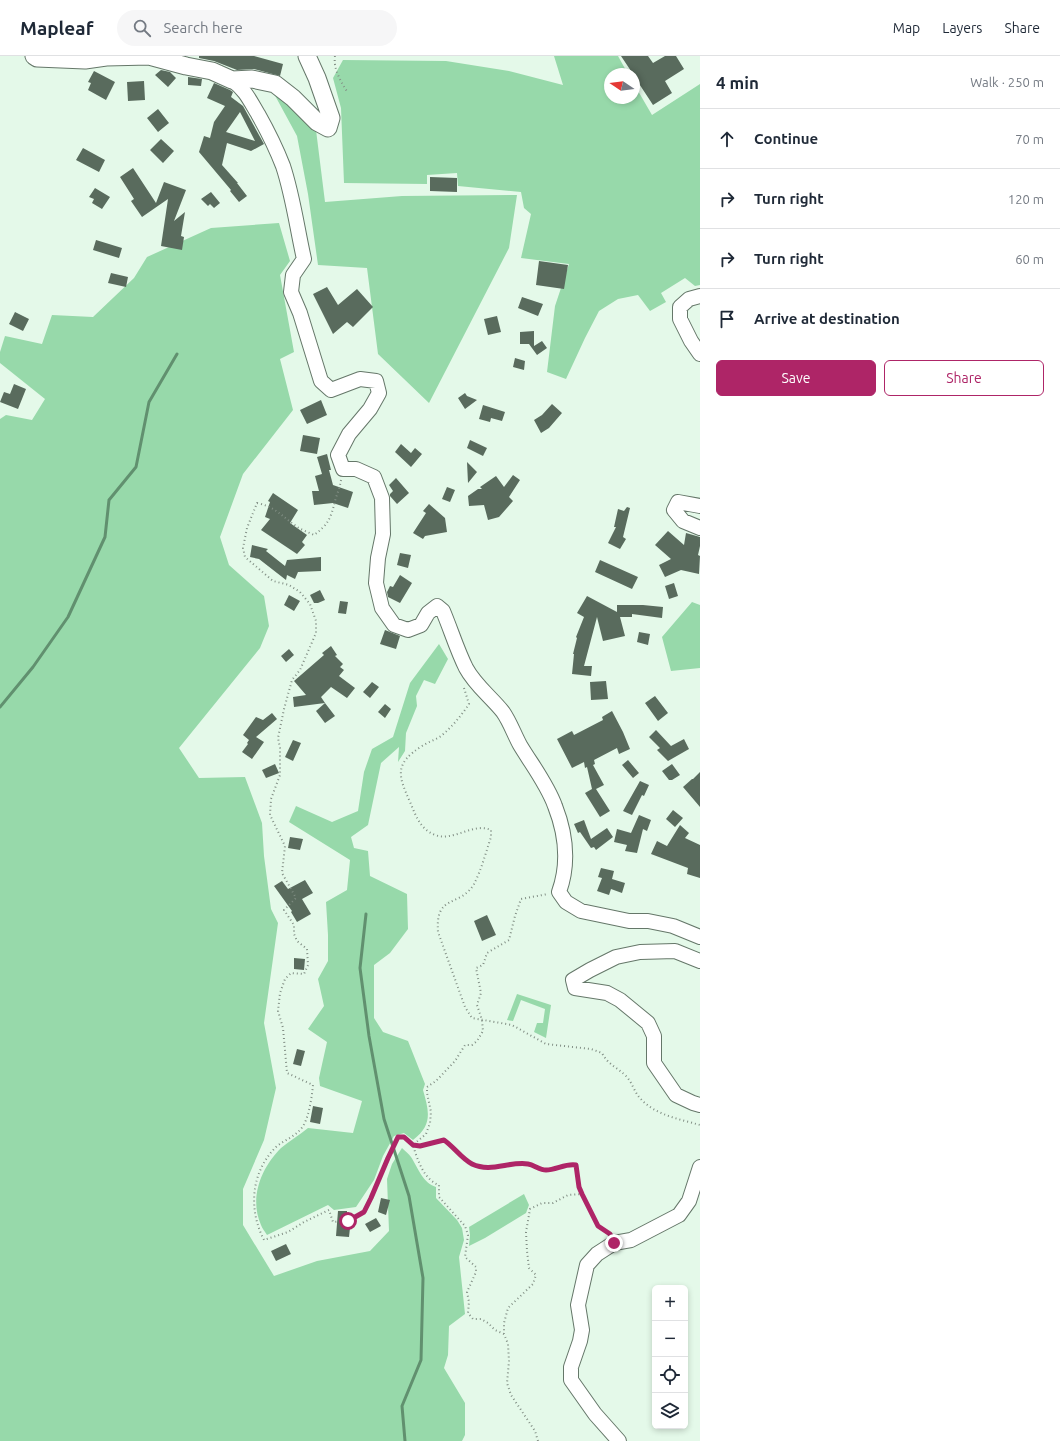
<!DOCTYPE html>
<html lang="en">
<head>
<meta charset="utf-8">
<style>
  :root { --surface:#fff; --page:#f6f6f7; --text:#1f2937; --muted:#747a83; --line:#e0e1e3; --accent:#ae2567 }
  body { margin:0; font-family:Ubuntu,sans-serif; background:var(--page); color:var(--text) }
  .controls { position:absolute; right:12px; bottom:12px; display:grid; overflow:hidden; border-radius:6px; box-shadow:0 2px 6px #0003 }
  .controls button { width:36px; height:36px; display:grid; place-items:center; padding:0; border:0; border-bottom:1px solid var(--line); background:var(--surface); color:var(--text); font:20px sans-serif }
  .compass { position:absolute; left:604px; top:12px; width:36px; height:36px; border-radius:50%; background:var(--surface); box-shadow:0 2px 6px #0003; rotate:283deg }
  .stop { position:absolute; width:12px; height:12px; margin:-9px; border:3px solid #ae2567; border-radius:50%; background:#fff }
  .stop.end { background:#ae2567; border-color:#fff; box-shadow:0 1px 4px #0008 }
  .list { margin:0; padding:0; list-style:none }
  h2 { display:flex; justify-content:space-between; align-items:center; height:52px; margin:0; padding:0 16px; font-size:17px }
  h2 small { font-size:13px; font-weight:400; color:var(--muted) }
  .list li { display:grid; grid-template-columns:26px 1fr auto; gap:12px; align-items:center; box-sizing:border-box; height:60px; padding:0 16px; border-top:1px solid var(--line) }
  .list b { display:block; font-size:15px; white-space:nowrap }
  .list em { font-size:13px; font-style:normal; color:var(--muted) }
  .actions { display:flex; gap:8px; padding:12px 16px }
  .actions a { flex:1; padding:9px 0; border:1px solid var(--accent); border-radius:6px; text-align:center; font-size:14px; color:var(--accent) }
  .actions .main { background:var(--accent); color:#fff }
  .icon { flex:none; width:22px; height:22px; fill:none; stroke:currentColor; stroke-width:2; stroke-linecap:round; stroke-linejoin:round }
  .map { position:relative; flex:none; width:700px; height:1385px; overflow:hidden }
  header { display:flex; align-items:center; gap:24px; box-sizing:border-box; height:56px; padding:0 20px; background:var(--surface); border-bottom:1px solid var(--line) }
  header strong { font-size:19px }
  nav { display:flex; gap:22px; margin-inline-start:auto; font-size:14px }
  .search { width:280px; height:36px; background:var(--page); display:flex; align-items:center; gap:10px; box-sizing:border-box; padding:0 14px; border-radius:22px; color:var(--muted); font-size:15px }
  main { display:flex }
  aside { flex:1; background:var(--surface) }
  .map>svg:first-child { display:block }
  .green { fill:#97d9aa }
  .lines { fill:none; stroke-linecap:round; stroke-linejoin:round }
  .stream { stroke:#61906f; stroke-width:3 }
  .building { fill:#596b5d; fill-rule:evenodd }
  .minor-casing { stroke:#657769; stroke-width:16 }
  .major-casing { stroke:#657769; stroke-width:19 }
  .path { stroke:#828f85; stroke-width:2; stroke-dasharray:1 3; stroke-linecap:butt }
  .minor { stroke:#fff; stroke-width:14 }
  .major { stroke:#fff; stroke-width:17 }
  .route { stroke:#ae2567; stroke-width:5 }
</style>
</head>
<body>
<header>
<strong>Mapleaf</strong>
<div class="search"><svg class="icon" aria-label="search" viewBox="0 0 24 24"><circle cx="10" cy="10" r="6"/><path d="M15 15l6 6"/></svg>Search here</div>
<nav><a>Map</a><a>Layers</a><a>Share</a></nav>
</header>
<main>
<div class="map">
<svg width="700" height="1385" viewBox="0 0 700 1385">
  <rect width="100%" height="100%" fill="#e4f9e9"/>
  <!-- green -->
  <path class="green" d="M554,0H618L628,18H610V42H634V28L652,59L700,28V229L695,230L685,222L661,237L666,246L650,255L638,239L618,243L599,255L585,282L566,323L547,316L555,250L569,208L521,202L531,158L524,152L521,136L458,130L457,117L427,119V128L344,127L341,52L333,22L343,4L446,5L509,15L563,29Z
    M272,34L316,74L325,146L402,140L517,139L509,192L429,347L378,298L367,212L318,209L308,138L297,80Z
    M279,167L290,205L280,219L294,296L280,303L293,354L243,418L220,481L229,509L264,540L269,570L260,592L179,692L199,722L245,721L262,767L264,800L271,853L278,867L264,967L276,1032L264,1084L243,1133V1169L274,1220L317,1205L370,1195L389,1175L387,1123L392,1108L402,1092C405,1095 409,1098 411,1101C418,1112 423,1127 436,1131V1142L457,1164L462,1172L464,1184L459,1201L465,1258L449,1270L448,1299L444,1312L465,1347V1379L462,1385H0V363L6,359L32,364L45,343L0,307V296L5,280L42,288L52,259L93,261L134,222L147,201L211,172Z
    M692,546L700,549V612L671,615L662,581Z
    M439,588L448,603L435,628L424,624L416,640L417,650L406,677L405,695L398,706L399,691L381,707L368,769L351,781L354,792L368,795L370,820L407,838L408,873L390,897L374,909V962L383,976L408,985L425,1028L423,1034C429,1055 433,1069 413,1084L404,1077L394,1080L383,1100L374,1124L356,1151L334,1154L328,1149L267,1179C265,1176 262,1172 261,1169C249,1142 261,1112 281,1092C289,1085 300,1079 308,1072L353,1077L362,1045L320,1030L319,1022L327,986L308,973L324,950L318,923L328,905V879L326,846L347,834L350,804L289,766L296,750L332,766L358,755L364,716L372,693L393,681L410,627Z
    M517,938L551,949L546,982L534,976L537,967H543L545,953L521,944L513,965L507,964Z
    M524,1138L529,1149L526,1157L485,1182L469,1190L470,1179L469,1171Z"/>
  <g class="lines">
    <!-- stream -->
    <path class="stream" d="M0,651L33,611L68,561L105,481L109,444L136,411L149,346L177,298
      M366,858L360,912L369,980L384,1063L409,1140L423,1222L421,1304L402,1350L405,1385"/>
  </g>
  <!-- building -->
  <path class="building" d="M199,0H254L283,8L280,20L254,13L237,14L214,5L199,2Z
    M621,0H648L653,7L665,0H676L684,13L665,25L672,37L653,49L634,20V18H633Z
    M161,14L170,16L176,22L168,31L155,19Z
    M94,15L115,26L106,44L88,34L91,27L88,26Z
    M188,21L202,23L201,30L188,29Z
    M144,25L145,44L128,45L127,26Z
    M214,27L230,34L233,36L231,41L243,50L264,88L251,95L227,87L222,109L238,127H237L247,140L239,146L230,135L231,134L199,96L204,80L210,82L214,66L225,50L207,42ZM240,56L255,85L226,76Z
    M158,53L169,67L158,76L147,62Z
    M161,83L174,95L163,107L150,94Z
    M83,92L105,104L99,116L76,104Z
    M133,112L156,147L164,126L186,134L174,165L185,156L181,180L184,181L182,194L161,190L168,143L142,161L131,145L134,143L120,121Z
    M430,121L457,122V136L430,135Z
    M95,132L110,141L102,153L92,147L94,143L89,141Z
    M211,136L220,147L214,152L210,148L208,150L201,143Z
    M96,184L122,192L119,202L93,194Z
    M539,205L568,209L564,233L536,229Z
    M111,217L128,221L126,231L108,227Z
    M327,231L338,249L357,233L373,251L353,271L347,266L333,278L313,238Z
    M522,241L543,248L538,260L518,252Z
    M15,256L29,263L23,275L9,268Z
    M497,260L501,276L488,279L484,263Z
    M534,275V290L542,285L547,292L537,299L529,288H520V276Z
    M515,302L525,305L524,314L513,311Z
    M14,328L26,333L18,353L0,346L4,336L10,338Z
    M465,337L467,340L477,344L465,353L458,342Z
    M321,344L327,359L307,368L300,354Z
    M552,348L562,357L549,372L541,377L534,364L542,359Z
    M483,349L505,356L502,365L491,362L490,366L479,363Z
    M303,379L320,382L317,398L300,395Z
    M470,384L487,392L483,400L467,392Z
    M401,388L411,397L415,392L422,398L411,411L395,396Z
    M327,398L331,414H329L333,429L353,436L348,452L333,447L314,449L312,435H319L315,420L322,418L317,401Z
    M467,406L477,416L468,427Z
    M513,419L520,424L509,441L513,445L499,461L488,464L484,449L469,450L468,440L478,433H482L480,431L496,420L504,431Z
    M396,422L409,437L397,448L390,440V438L393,435L389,429Z
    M447,431L455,434L450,446L442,443Z
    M273,437L298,454L290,467L307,479L302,486L305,489L297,498L261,474L270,463L265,461L270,446L268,445Z
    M429,448L445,462L447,476L425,480L423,483L413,477L426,457L423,455Z
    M627,451L630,452L623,481L626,483L620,493L608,487L616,471H614L618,453L624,455Z
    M668,475L684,489L686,477L700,481V490L698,499L700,500L699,518L681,514L665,521L659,509L671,503L655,489Z
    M252,489L268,493L266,495L285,510L287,504L321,501V515L298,516L295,523L287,519L286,524L259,503L250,501Z
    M400,497L411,499L408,512L397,509Z
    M600,504L638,521L632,533L595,516Z
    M400,519L412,527L400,547L388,541L387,536L390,530L393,531Z
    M674,527L678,540L669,543L665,530Z
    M320,534L325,544L318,547H314L310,539Z
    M289,539L300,545L294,555L284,549Z
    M587,540L617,556V549H643L663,551L662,562L632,558V561H620L625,580L603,585L597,561L584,610H592L591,620L572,618L574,598H573L577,582L576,581L584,561L577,557Z
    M340,545L348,546L346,558L338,557Z
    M385,574L400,580L396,593L380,588Z
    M639,576L650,578L648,589L637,586Z
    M331,590L337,599L335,600L343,608L340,611L344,614L339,620L355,632L347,642L331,631L321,641L325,647L294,651L293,641L306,639L294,625L324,599L322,597Z
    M289,593L294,599L286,606L281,600Z
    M606,625L608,643L591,644L590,626Z
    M372,626L379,631L370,642L363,636Z
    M655,640L668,657L658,665L645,647Z
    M325,647L335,660L325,667L316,655Z
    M385,648L391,653L385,662L378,656Z
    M612,655L623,676L630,693L619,698L617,692L594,704L595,708L593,709L604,729L596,733L610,755L600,761L585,737L592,733L587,711L585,712L584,706L572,712L557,683L572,675L574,679L603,664L602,661Z
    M272,657L277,663L256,681L264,686L252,703L242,696L248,688L247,687L249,684L243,679L256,661L263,664Z
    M656,674L671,690L684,683L689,693L668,705L657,694L660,692L649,681Z
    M293,684L301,687L293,705L285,701Z
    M628,704L639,717L633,722L622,709Z
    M275,708L279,717L266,722L262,714Z
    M672,708L680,719L672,724H669L662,715Z
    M700,716V751L683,731L692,723H693Z
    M640,725L649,729L644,740L642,739L632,759L623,755Z
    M673,754L683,762L675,771L666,763Z
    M639,759L651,764L647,775L643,773L637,797L625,795L627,789L614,786L617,773L631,777Z
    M584,764L591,783L607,772L613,781L596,794L594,791L591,792L580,776L578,777L574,768Z
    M680,769L689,777L685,782L700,789V822L687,818L688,812L651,798L657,785L667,790Z
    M290,781L303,783L300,794L288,792Z
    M601,812L614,815L612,823L625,827L622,837L611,833L609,839L597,835L602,822L598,821Z
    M305,824L313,837L302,843L311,858L297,866L291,856L292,855L274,830L282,825L288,833Z
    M487,859L496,879L482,885L474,865Z
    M294,902L305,903L304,914L294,913Z
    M297,993L305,995L301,1010L293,1008Z
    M313,1050L323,1052L320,1068L310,1066Z
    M381,1142L390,1144L386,1159L378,1156Z
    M338,1155H347V1171L350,1172L349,1181L336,1180Z
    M376,1162L381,1170L370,1176L365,1168Z
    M286,1188L291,1198L276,1205L271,1195Z"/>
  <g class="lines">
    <!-- minor casing -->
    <g class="minor-casing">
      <path id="minor" d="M232,24C246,35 249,43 258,58C267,74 276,92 283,110C293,140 297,172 304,203L293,219L291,236L300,257L321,325L331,334L360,323L376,325L379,337L370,353L349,378L338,399L343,413H356L374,421L382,442L383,478L378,502L376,527L382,552L394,569L408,574L421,569L428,557L437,550L443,555C451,574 457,594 466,612C475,629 491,641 503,656C510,666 514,678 520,689C532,709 547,728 555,750C566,778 569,808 559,836L566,846L581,855L629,865H648L673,870L700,881
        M700,240L689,243L680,251V263L691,285L700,298
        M700,450L678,446L674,454L683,465L700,472
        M700,905L675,895L640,896L616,901L590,914L573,924L575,932L607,937L620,944L648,967L654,980V1007L676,1039L693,1047L700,1049
        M619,1385L595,1358L571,1324V1311L580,1285L582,1274L578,1249L587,1209L597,1198L614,1187L631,1184L679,1159L689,1145L700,1111"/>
    </g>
    <!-- major casing -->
    <g class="major-casing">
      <path id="major" d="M34,0L37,2L85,4L106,1L149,0L186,10L212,15L232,24L252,23L275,28L293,42L317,66L328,72L331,62L317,22L307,0"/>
    </g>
    <!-- path -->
    <path class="path" d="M335,0C333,13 341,26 348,37
      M341,424C340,431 337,438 335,445C331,462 328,469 314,479C308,476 301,474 296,470C283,461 274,450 257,447L247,472L243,492L245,501L273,525L289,529L300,536L310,548L316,565V577L300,614L292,624L284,653L278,682L280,692V719L271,743L270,759L285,790L282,817L296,842L284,854L294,869V878L297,885L307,893L308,909L304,918L291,917L285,923L280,937L278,955L283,972L287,1017L313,1029C312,1040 309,1061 303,1070C296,1081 285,1083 276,1091C251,1116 248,1153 264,1184L288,1176L304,1166L329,1154L333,1166C344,1165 356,1165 364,1155C371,1147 375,1134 379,1124C384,1109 391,1095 398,1081H404L413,1089L420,1090L444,1084C454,1091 462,1103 472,1108C489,1116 508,1107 525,1108C532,1108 539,1114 546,1114C556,1114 566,1107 576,1109L579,1131L582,1138
      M464,632L469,648C461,660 452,671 441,680C435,684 428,686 422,690C394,708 398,719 410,746C416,760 420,773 435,779C454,786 473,766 491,774V781C486,796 481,815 474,828C460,852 435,837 438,876L465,951L472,962L512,969L546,988L591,993L602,997C608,1009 617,1011 626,1020C632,1026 634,1035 639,1041C654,1059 679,1063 700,1069
      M504,1278L495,1274L488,1267L481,1263H473L468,1257L469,1246L467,1236L476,1216V1211L465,1201L468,1179L465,1170L439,1141V1129C424,1124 417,1103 413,1089L426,1078L430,1067L431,1056L427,1037V1031L436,1025L455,1005L465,989H472L477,985L483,975L482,964L477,949L481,937L476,912L483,909L487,897L509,884L515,860L521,843L548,838
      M538,1385L535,1375L511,1339L507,1327L509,1305L508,1288L504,1278V1267L508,1252L533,1228L536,1219L529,1212L527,1195L526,1176L530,1153L542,1147H553L568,1139L582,1138L599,1170L609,1177"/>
    <!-- minor -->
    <use href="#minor" class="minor"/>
    <!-- major -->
    <use href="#major" class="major"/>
  </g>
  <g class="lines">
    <!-- route -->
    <path class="route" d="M348,1165L364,1156L371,1142L388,1102L398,1081H404L413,1089L420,1090L444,1084C454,1091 462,1103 472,1108C491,1117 509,1105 528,1108C534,1109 540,1114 546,1114C556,1114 566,1107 576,1109L579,1131L582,1138L598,1170L610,1178L614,1187"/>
  </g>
</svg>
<div class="controls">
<button>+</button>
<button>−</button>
<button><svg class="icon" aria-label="locate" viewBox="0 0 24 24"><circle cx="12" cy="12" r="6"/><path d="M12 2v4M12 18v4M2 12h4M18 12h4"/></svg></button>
<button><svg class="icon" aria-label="layers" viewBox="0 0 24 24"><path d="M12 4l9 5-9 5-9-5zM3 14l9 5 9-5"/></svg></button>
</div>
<svg class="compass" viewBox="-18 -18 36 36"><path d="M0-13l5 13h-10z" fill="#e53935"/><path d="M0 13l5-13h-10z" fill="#747a83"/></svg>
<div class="stop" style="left:348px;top:1165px"></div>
<div class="stop end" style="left:614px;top:1187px"></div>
</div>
<aside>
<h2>4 min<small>Walk · 250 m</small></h2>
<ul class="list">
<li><svg class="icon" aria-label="ahead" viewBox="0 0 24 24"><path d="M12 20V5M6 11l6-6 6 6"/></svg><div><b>Continue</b></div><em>70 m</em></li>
<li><svg class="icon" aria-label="right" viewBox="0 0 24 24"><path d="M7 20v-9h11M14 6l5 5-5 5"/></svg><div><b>Turn right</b></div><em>120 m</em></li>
<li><svg class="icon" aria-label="right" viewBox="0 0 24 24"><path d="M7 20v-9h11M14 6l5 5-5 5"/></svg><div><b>Turn right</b></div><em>60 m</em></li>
<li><svg class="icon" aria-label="arrive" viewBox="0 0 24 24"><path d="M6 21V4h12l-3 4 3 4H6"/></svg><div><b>Arrive at destination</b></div></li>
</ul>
<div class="actions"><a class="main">Save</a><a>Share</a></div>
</aside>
</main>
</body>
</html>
